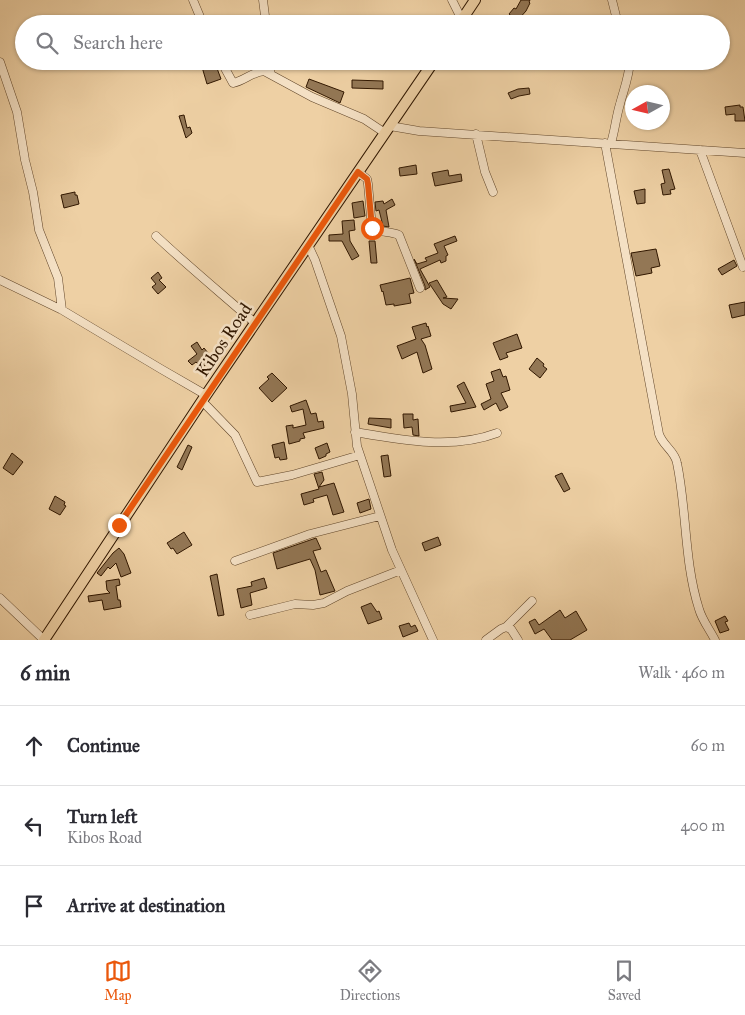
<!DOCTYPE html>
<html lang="en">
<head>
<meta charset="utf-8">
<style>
  :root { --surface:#fff; --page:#f7f7f7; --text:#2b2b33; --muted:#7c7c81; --line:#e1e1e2; --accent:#ea580c }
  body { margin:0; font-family:"IM FELL Great Primer",serif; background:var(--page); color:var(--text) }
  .compass { position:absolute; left:625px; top:85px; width:45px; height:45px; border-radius:50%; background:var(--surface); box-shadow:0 1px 4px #0004; rotate:262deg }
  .stop { position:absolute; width:15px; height:15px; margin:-11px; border:4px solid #ea580c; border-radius:50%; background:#fff }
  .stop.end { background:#ea580c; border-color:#fff; box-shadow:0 1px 5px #0008 }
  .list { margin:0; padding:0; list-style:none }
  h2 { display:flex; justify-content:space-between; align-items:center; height:65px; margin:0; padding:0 20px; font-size:21px }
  h2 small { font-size:16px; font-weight:400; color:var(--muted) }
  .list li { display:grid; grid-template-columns:32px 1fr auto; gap:15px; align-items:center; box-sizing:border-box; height:80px; padding:0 20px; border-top:1px solid var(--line) }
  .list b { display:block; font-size:19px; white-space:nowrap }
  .list p { margin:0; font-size:16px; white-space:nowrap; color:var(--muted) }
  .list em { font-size:16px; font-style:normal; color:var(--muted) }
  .icon { flex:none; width:28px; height:28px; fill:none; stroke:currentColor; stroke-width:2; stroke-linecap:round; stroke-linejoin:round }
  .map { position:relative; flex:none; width:745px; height:640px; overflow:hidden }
  .search { position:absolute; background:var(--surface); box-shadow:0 1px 4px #0004; left:15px; right:15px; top:15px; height:55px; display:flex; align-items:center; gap:12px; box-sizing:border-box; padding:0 18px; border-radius:28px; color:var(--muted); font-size:19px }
  .sheet { height:305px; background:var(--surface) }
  nav { display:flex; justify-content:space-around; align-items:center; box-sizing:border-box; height:70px; border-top:1px solid var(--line); background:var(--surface); font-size:14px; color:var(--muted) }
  nav a { display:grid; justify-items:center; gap:2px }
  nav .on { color:var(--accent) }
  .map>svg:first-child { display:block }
  .building { fill:#937755; stroke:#311700 }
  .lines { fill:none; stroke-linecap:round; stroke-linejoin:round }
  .minor-casing { stroke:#604529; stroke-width:9 }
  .major-casing { stroke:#311700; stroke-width:12 }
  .minor { stroke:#f4e0c4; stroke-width:8 }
  .major { stroke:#eed0a4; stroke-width:10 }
  .route { stroke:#ea580c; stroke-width:6 }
  .labels { text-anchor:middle; stroke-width:5; stroke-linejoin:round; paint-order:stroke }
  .street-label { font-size:18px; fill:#311700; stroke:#f4e0c4 }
</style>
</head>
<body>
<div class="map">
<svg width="745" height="640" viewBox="0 0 745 640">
  <rect width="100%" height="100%" fill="#eed0a4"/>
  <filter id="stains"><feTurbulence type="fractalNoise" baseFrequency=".004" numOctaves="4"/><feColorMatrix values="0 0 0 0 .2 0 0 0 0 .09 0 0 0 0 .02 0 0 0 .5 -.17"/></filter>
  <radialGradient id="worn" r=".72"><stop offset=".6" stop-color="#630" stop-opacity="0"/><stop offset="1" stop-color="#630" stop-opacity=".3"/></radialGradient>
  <!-- building -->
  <path class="building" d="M521,0H530L529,2L530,3L526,11L517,21L509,14L514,8L516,9Z
    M215,63L221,79L207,84L202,67Z
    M309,79L344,92L340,103L306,87Z
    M352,80L383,81V89L352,88Z
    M529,88L530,94L519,96L511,99L508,93L518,89Z
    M740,105V107H743L745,121H735V114L726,115L725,107Z
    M184,115L187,128L190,127L192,133L186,138L179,116Z
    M416,165L417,174L400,176L399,168Z
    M669,169L675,189L670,190L671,194L663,195L661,184L665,183L662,170Z
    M448,170L449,176L461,174L462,181L435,186L432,173Z
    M645,189V203L637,204L634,191Z
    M75,192V195H77L79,204L64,208L61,195Z
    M392,199L395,205L386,210L389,227L383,226L379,210L376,211L375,202L383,201L384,204Z
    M363,201L365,216L354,218L352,203Z
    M354,220L355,230L349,231L350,241L359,256L352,260L342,241H329V235L343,234L342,221Z
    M455,236L457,241L444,246L448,255L446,256V261L441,263L440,260L420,269L430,287L425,290V286L414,259L417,264L427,261L425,258L438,253L434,244Z
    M369,241H375L377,263H371Z
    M656,249L660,266L651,268L652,273L636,276L631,253Z
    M734,260L737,266L722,275L718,269Z
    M158,272L162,278L159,280L166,287L158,294L152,287L156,284L151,278Z
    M410,278L414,293L409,294L411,303L394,306V304L386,305L383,291L382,292L380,285Z
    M437,280L447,297L443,298L458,299L451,309L443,304L429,283Z
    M745,302V315L732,318L729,305Z
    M426,323L427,327L428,326L431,336L421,339L425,345L432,369L423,373L417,352L402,359L397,346L416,339L412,327Z
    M517,334L522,348L506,353L508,357L500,360L493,343Z
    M197,342L202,350L204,348L208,353L205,355L210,361L202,368L196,362L192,365L188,361L197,354L191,346Z
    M537,358L544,364L543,366L547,369L540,378L529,369Z
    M500,369L503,377L506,376L510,390L501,393L508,407L500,411L496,403L484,410L481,404L491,399L486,384L494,381L491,372Z
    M272,373L287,388L272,402L259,388L269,379L267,377Z
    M464,382L476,407L451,412L450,406L466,403L457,386Z
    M306,400L311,414L316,413L318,422L323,421L324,428L303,433L305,438L300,439V441L289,444L286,426L293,425V428L306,425L303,409L292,412L290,406Z
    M403,414H413V420L418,419L419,436L413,435L412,427L404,428Z
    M369,418L391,419V428L368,424Z
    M284,442L287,459L280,460L279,457L275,458L272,445Z
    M327,443L330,452L326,454V456L319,459L315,448Z
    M188,445L192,447L182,470L177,467Z
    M12,453L23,462L13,475L3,468Z
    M388,455L391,476L384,477L381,456Z
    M322,472L324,480L319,487L334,483L344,512L333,515L327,495L313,499L314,502L304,505L301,494L319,489L314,474Z
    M562,473L570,489L564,492L555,476Z
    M55,496L65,502L64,505L66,506L60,515L49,509Z
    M369,499L371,509L360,513L357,503Z
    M184,532L192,545L177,554L173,548L171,549L167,543Z
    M438,537L441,545L425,551L422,543Z
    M316,538L321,549L313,551L321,572L326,570L335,591L320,595L315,570L310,559L277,569L273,553Z
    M119,548L124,554L131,573L121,577L116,563L110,569L108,567L101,576L97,573L113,553Z
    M217,574L224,615L218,616L210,576Z
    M264,578L267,588L250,593L252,605L241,608L237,589L252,586L251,582Z
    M119,579L120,585L116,586L118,600H120L121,607L104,610L102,600L89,602L88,596L110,593L107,590L106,581Z
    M371,603L377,612L379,611L382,619L368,624L361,607Z
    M560,610L565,618L576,611L587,630L570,640H552L544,629L535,634L529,622L535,619L539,625Z
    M725,616L728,621L725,622L729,630L720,633L715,621Z
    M409,623L411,627L415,625L418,631L403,637L399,626Z"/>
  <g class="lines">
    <!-- minor casing -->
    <g class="minor-casing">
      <path id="minor" d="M193,0L203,24
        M263,0L266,24
        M452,0L462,20
        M612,0L616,16L620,24
        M221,61L233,83C244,81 252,72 264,71L312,97L364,119L385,133
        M0,62L17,112L25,160L33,192L39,230L58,278L62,310
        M270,73V61
        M390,126L419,131L745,153
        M476,134L485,172L493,192
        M605,143L659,434C663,446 675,451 677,463C687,511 684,562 699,609C702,620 710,630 715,640
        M611,143C615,130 616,117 620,104C624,89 629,77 630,61
        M700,150L743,267
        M358,172L367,179L368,184L372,228C380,233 390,231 399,235L420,288
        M156,236C188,266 222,294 255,323
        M308,245L315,260L341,336L352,394L357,446L392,550L433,640
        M0,280L62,310L161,369L206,395
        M202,401L235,435L257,482L292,475L360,455
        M355,432C401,440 452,450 497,433
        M235,561L310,534L380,516
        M0,598L44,640
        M250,615L295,604L313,605L324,603L347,591L401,570
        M506,627L532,601
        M486,640L501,629L506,627L511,629L518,640"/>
    </g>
    <!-- major casing -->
    <g class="major-casing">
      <path id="major" d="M459,24L475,0
        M44,640L206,395L434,61"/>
    </g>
    <!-- minor -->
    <use href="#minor" class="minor"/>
    <!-- major -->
    <use href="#major" class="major"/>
  </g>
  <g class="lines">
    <!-- route -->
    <path class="route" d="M119,525L358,172L367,179L368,184L372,228"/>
  </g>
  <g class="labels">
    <!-- street labels -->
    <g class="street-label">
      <text transform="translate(224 340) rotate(-56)" y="6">Kibos Road</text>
    </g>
  </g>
  <rect width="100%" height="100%" filter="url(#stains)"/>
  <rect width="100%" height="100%" fill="url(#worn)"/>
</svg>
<svg class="compass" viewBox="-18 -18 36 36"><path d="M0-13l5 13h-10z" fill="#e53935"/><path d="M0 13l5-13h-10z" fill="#7c7c81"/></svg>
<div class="stop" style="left:372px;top:228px"></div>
<div class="stop end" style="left:119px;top:525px"></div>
<div class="search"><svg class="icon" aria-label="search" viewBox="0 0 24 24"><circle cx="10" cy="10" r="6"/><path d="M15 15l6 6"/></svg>Search here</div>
</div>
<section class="sheet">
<h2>6 min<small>Walk · 460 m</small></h2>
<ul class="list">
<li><svg class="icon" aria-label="ahead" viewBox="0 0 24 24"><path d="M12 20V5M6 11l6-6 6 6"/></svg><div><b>Continue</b></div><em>60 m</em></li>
<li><svg class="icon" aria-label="left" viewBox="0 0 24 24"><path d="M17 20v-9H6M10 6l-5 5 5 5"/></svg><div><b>Turn left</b><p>Kibos Road</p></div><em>400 m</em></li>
<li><svg class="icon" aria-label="arrive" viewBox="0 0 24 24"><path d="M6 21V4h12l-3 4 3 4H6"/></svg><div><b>Arrive at destination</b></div></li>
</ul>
</section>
<nav>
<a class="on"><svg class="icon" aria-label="map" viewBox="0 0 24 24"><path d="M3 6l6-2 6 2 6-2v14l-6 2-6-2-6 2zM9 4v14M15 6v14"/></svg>Map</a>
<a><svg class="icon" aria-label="directions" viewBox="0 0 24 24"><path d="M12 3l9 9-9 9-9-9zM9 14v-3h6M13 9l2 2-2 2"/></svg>Directions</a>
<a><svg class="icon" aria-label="saved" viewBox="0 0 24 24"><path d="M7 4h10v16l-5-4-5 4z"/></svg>Saved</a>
</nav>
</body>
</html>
